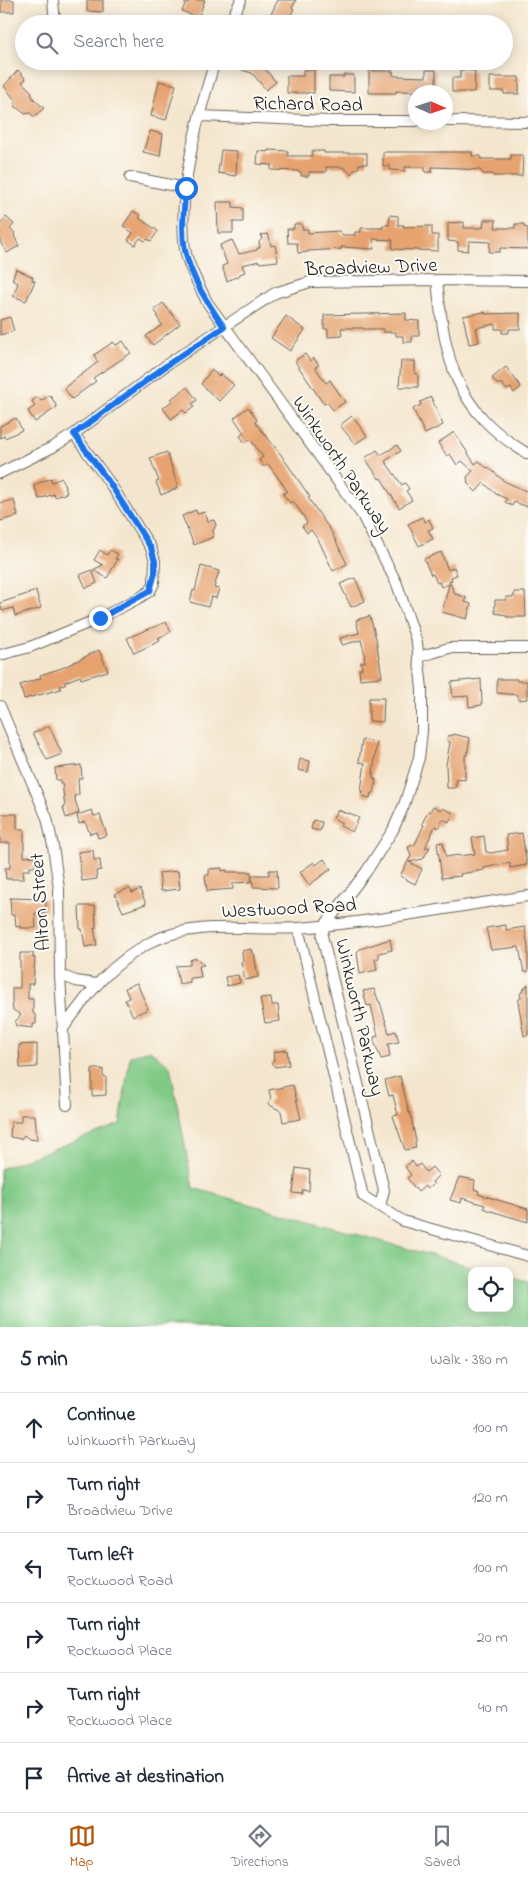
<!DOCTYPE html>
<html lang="en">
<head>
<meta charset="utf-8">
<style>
  :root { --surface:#fff; --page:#f6f6f7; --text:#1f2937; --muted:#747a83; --line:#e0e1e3; --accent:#b45309 }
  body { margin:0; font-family:"Indie Flower",sans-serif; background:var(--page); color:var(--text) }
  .controls { position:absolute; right:15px; bottom:15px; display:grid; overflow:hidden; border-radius:10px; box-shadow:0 2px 12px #0003 }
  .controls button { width:45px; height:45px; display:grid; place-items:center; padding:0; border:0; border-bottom:1px solid var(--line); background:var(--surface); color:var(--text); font:25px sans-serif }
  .compass { position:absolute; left:408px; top:85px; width:45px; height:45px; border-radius:50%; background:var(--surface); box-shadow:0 2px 12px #0003; rotate:93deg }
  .stop { position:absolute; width:15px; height:15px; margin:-11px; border:4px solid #1a73e8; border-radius:50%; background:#fff }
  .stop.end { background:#1a73e8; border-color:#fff; box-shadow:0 1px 5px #0008 }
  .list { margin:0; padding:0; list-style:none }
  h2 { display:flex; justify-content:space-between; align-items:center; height:65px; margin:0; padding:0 20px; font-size:21px }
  h2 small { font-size:16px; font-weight:400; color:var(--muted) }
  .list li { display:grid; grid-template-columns:32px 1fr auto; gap:15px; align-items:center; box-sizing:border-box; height:70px; padding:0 20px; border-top:1px solid var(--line) }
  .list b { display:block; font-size:19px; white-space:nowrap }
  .list p { margin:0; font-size:16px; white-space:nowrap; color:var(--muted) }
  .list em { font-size:16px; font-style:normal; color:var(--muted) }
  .icon { flex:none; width:28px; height:28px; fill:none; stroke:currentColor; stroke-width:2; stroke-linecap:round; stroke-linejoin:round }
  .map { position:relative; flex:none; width:528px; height:1327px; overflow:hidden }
  .search { position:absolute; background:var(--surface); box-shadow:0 2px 12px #0003; left:15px; right:15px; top:15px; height:55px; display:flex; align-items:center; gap:12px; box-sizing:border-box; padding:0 18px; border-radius:28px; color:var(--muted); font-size:19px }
  .sheet { height:485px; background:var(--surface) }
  nav { display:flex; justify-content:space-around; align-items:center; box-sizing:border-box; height:70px; border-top:1px solid var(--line); background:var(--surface); font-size:14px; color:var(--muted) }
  nav a { display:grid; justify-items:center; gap:2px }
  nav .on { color:var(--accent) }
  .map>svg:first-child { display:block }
  .green { fill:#81ca86; stroke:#4e7351 }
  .building { fill:#e6a370 }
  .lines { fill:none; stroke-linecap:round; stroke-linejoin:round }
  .street-casing { stroke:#68635a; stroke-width:12 }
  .street { stroke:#fff; stroke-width:10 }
  .route { stroke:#1a73e8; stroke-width:6 }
  .labels { text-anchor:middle; stroke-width:4; stroke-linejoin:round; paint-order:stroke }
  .street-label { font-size:20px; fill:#1c1c1c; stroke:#fdfcf7 }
</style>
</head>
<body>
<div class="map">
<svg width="528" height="1327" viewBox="0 0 528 1327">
  <rect width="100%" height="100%" fill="#fdfcf7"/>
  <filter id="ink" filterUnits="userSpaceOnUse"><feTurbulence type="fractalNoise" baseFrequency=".02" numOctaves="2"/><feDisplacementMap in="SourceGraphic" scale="10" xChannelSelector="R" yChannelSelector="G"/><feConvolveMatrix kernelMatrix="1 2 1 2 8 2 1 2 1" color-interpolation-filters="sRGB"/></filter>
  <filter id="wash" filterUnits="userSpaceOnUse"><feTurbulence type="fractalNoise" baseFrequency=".0096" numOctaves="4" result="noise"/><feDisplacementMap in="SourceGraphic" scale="20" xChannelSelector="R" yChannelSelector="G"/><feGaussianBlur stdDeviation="1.12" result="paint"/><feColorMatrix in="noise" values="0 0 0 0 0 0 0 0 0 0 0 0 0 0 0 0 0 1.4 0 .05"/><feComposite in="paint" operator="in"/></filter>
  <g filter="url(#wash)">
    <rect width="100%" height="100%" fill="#f4e6ce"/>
    <!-- green -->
    <path class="green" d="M150,1050L170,1066L193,1188L487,1271H472V1308H509V1277L528,1282V1327H0V1169L120,1124L130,1056Z"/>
    <g id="blocks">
      <!-- building -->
      <path class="building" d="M1,0H14V12H1Z
        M87,0H103V12L87,11Z
        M189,0H205L198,18L182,11L186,2L188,3Z
        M278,0H296L292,8L294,9L286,24L270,16Z
        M245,61H258L276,82L266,90L252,73L242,70Z
        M18,70L26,79L22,82L32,92L31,93L33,98L44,108L34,117L30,113L25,114L15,106V100L4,86Z
        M303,70H314V93H287V76H303Z
        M426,70H436V92L396,91V93H369V71H393V75L396,76L426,77Z
        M460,70L475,71L474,92H452V78H460Z
        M344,75H354V92L329,91V77H344Z
        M490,77H519V94H504V91H490Z
        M159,81L176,85L166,120L151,116Z
        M150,131L163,134L160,156L143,152Z
        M221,150L237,151L236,176L218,173Z
        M268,150L288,151V156H312V151H324V153H367V164H359V168H356L351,174L343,167H326V172H309V176H301V172H298V171L271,170V165L257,164L258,151L268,152Z
        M383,152H472V156H481V159H511V155H523L522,176H493V174H483L480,170L461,169V168L432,167V172H425V167H405V171L390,170V166H383Z
        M217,202H233V207L243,208V222H233V233H218Z
        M133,211L141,216L139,218L158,231L151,241L147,239L145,241L140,238L135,245L128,240L133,233L123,226Z
        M390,215L398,216V225H404L403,227L432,226V235H438V251L392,249L393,240L373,239L374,249L341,247L342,249L308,251V252L298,253L297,243H288L287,229H294V224H302V229H308V233L339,231L343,235H355V232H361V228H383V225H389Z
        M6,217L14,224L10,229L15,233L14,235L19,246L7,253L0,242V224Z
        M484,220H496L495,228H515V224H524V227L528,228V249L500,248V252H489L490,242L469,241L468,251L458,250V242L448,241V223L464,222V228H481L483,227Z
        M267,234L269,236L271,246L275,245L278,261L260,263L259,261L242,265L245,272L240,274L238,278L236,277L227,281L222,266L227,264L220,245L232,240L239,254L257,250V248H260L259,242L262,239L261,235Z
        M16,269L33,277L32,280L35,281L26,301L13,296L18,283L12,280Z
        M163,303L180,324L153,345L146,336L162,325L157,317L158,315L154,310Z
        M485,312V314L520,313V329H509V333H502V329H495V324L476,328L479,342L469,344L463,316Z
        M406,313V320L419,321V336H412V342H403V336H396V332H383V329H363V328H341L342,336L328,337V329H324V315Z
        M286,316L305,330L290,351L271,338Z
        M10,317L14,331L0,335V320Z
        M123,341L131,353L93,378L96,381L72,399L64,388L98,362L94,355L113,342L116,345Z
        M305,354L310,361L314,358L319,365L315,367L326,383L330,380L345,402L333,410L327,402L325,404L323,403L296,363V360Z
        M401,361H415V374H418V387H399Z
        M506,367L521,387L514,393L511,388L507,390L502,384H497L492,378Z
        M211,370L219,376L221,374L234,385L219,401L201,384Z
        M187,387L197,400L192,404L194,407L186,413L183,410L171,419L163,408L172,401L171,399Z
        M50,395L57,407L35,422L28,411L35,406L32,401L38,397L41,401Z
        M431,397L443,425L425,434L413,409L421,405L420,402Z
        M248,407L257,420L255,422L279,452L310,497L308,498L331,531L347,564L333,571L319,541L311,530L307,533L302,526L307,523L304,517L293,501L290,503L283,494L287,491L282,483L268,464L264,467L259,460L263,457L250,439L245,443L240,436L244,433L234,418Z
        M352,416L367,436L355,444L340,425Z
        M16,418L22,430L5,438L4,436L0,438V426Z
        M454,432L475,464L479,461L487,468L488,467L504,481L528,492V507L514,502L512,506L505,502L507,499L496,494L484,483L476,492L468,484L467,477L473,471L462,461L457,465L450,454L447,456L438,443Z
        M397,445L401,451L385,461L402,485L405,483L409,489L406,491L412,500L399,508L381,478L379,479L365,458L377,450L381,455Z
        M167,452L178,488L161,495L156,482L159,481L150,458Z
        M51,478L52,482L62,478L67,493L55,497L54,494L39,499L34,485Z
        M14,500L18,516L0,521V503Z
        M196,510L197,514L205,512L208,521L214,520L216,525L213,531L214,535L212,536L213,537L194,545L182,516Z
        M422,517L425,522L429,519L433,528L428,530L433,539L419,546L408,524Z
        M100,550L107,555L110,550L118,554L115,559H118L107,578L93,570L103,565L94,560Z
        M441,552L448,570L454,567L457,575L451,577L452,580L449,581L455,594L466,597L465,602L471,604L467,619L442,612L449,584L441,587L439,582L437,583L433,574L431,575L424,559Z
        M201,566L219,571L214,588L219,589L216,598L211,597L208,607L190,602L193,590L195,591Z
        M92,570L97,583L86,588L80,575Z
        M355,578L365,601L351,607L340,584Z
        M36,591L41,608L15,616L13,608L2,611L0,603Z
        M514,592H525L526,617H506V615L495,613V600H506V597H514Z
        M370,616L376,638L382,677L360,679L359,669H362L361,662H365L364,656L365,655L361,640L342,645L340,638L359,633L356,620Z
        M166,622L171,632L158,638L160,641L134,653L127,638Z
        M99,650L108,671L81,679L80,676L65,682V685L60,686L61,689L24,699L20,685L41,678L40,675L62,668Z
        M481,679L482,705L469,707L468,696L453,697L451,682Z
        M497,679H517V681H527V699L518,700V695L497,693Z
        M369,698H384L383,722L369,721Z
        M49,726L62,754L47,760L33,733Z
        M453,734L470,738L467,755H465V780L457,779L455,788H447L446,765L450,742L447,741L448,735L452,736Z
        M362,740L377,742L373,774V778L376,779L374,793H371L370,798L362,796L363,791H361L365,763L359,762Z
        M300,759L310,761L308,772L298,770Z
        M81,765L82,778L78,779L79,795L74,796L79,813L66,818L63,807H65L62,783H60V780H56L55,768Z
        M433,806L441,810L443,808L453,813L449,822L443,819L439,828L435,826L425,848L430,847L423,859L409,862L422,869L415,884L400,876L411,856L408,847L415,844L424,825L422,824L428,811L430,812Z
        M92,810L94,816L100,815L107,835L98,838L96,832L90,834L85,822L79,824L77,815Z
        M338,810L348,814L350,813L359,818L352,832L340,826L342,823L333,818Z
        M1,814H17V829H24V857L35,856V867H30V870H23L24,879H6L5,868H10V843H0Z
        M313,820L322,822L320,831L311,829Z
        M522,833L527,865L510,868V863L493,866L484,868V870L460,874L461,876L442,878L437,843L443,842L446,857L458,855V856L475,854L472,838L484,836L486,852L491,853L508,850L506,835Z
        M93,850L94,860H100L101,870L96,871L97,879L82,881L78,852Z
        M324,859L331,869L309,885L300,872L314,862L316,865Z
        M222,868V871L227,870V872H251V882L233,883V889L207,891L205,875H209V869Z
        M269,870H277L278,888L253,887L252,875H269Z
        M178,871L180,889L161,891L159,873Z
        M130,888L132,893L140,889L146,904L123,912L115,894Z
        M10,898L46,899V912L35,913L36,928H20V926L16,927L15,915H11Z
        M79,906H95L96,928H94L97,945L85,947L82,929H80Z
        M506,925V930L525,927L528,948V972H524L519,947L491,950L486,928Z
        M390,939L392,950L379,953V958L375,959L377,970L360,974L357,952L360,949Z
        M251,949L252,953H254L258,977L245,980L241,962L243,961L242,951Z
        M20,953H33V958H35L33,984H28V999H33V1013L36,1016V1024H33V1028L16,1026L15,1022L21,1015L13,1010L12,1000V988H20Z
        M196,958L204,965L199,966L201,977L190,978V982L179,984L176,966L190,965V960Z
        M238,975L240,983L227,986L225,977Z
        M137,983L148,1009L133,1016L125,1000L129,998L125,988Z
        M528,984V1035L524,1036L518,1001L521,997L520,994Z
        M374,989L379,1002H380L389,1033L396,1031L399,1042L388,1044L390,1057L381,1059L374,1041V1037L378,1036L371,1005L367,1006L363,991Z
        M271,997L272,1005H278L280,1021L265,1023L260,998Z
        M37,1044V1067L20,1068L19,1045Z
        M287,1050L289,1065L275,1067L271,1063L274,1060L273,1052Z
        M92,1069H103V1076L106,1077V1095L92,1096Z
        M400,1076L409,1113L410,1112L416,1141L415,1142L416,1148L405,1150L393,1116L398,1115L393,1095L389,1096L385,1080Z
        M293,1085L301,1119L283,1122L281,1111L268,1104L271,1099L269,1090Z
        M21,1115H35L37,1140L29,1139L24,1135L21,1139L10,1137L11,1122H21Z
        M412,1161L416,1167L420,1164L426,1172L432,1167L439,1175L432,1182L434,1184L427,1189L425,1186L418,1192L407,1178L411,1175L405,1167Z
        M296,1168L310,1170L309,1191L303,1190L302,1194L293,1193Z
        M459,1177L475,1180L474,1189L479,1191L478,1194L528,1209V1222L491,1211L484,1208L485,1205L462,1198L461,1203L450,1200Z"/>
    </g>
  </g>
  <g filter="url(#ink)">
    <use href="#blocks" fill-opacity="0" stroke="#68635a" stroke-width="1"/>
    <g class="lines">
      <!-- street casing -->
      <g class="street-casing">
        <path id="street" d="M53,0L55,24
          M229,24L241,0
          M215,61C198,116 177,192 185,249C188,267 199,285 207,302L362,515L397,584L417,643L422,689V731L419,758L404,805L393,830L366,872L325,925L322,936L384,1190L380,1206
          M200,116L330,121H416
          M446,121L528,122
          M130,177L186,188
          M437,280C445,360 454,410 528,454
          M0,473L53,447L74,434L169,363L275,293L310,282L437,280L528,281
          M0,655L30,647L100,618L139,598L150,591L154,583L155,561L151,548L109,482L74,434
          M418,657L449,648H528
          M0,706L47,818L53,846L59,889L60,975L67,1105
          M298,928L363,1196L403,1221L528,1256
          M60,975L76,981L96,984
          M62,1030C90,991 110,964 153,941C196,920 253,931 299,928C376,922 452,907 528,896"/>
      </g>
      <!-- street -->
      <use href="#street" class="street"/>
    </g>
  </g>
  <g class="lines" filter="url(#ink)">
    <!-- route -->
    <path class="route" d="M100,618L150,591L155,573V561L151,548L109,482L74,434L170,363L224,327C208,304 191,278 185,250C181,230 184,208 186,188"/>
  </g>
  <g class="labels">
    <!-- street labels -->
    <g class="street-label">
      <text transform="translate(308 103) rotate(1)" y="7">Richard Road</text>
      <text transform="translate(371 266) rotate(-2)" y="7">Broadview Drive</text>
      <text transform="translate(343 464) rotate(56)" y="7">Winkworth Parkway</text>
      <text transform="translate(39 902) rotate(-94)" y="7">Alton Street</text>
      <text transform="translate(289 907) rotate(-3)" y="7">Westwood Road</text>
      <text transform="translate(361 1017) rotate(77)" y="7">Winkworth Parkway</text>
    </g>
  </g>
</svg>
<div class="controls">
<button><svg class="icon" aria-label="locate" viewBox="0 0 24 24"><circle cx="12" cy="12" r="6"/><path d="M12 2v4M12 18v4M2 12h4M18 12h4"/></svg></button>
</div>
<svg class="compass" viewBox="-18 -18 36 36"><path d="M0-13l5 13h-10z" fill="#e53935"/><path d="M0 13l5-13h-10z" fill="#747a83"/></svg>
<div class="stop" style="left:186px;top:188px"></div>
<div class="stop end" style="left:100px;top:618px"></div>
<div class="search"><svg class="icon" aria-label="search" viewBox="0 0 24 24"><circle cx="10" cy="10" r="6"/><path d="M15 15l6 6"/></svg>Search here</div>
</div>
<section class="sheet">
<h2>5 min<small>Walk · 380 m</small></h2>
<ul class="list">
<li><svg class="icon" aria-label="ahead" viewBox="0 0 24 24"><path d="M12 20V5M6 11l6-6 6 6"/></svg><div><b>Continue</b><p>Winkworth Parkway</p></div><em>100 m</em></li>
<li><svg class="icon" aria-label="right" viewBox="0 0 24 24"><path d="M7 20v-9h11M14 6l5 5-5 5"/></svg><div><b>Turn right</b><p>Broadview Drive</p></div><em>120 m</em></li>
<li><svg class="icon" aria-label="left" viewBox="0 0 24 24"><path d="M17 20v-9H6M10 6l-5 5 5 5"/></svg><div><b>Turn left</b><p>Rockwood Road</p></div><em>100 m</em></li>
<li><svg class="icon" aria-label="right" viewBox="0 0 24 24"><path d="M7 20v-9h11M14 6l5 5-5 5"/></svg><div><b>Turn right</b><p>Rockwood Place</p></div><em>20 m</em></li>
<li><svg class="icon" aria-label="right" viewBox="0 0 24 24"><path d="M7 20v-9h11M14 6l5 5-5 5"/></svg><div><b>Turn right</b><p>Rockwood Place</p></div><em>40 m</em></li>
<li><svg class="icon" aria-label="arrive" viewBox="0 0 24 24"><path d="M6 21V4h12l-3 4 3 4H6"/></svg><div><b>Arrive at destination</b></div></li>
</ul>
</section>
<nav>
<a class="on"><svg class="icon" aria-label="map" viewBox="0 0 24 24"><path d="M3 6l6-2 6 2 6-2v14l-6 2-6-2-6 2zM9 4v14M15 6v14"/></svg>Map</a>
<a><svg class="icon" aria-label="directions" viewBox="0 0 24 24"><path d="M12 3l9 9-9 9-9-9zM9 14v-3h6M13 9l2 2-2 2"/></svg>Directions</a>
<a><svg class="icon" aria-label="saved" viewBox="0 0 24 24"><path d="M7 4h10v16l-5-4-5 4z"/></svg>Saved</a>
</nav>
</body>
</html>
